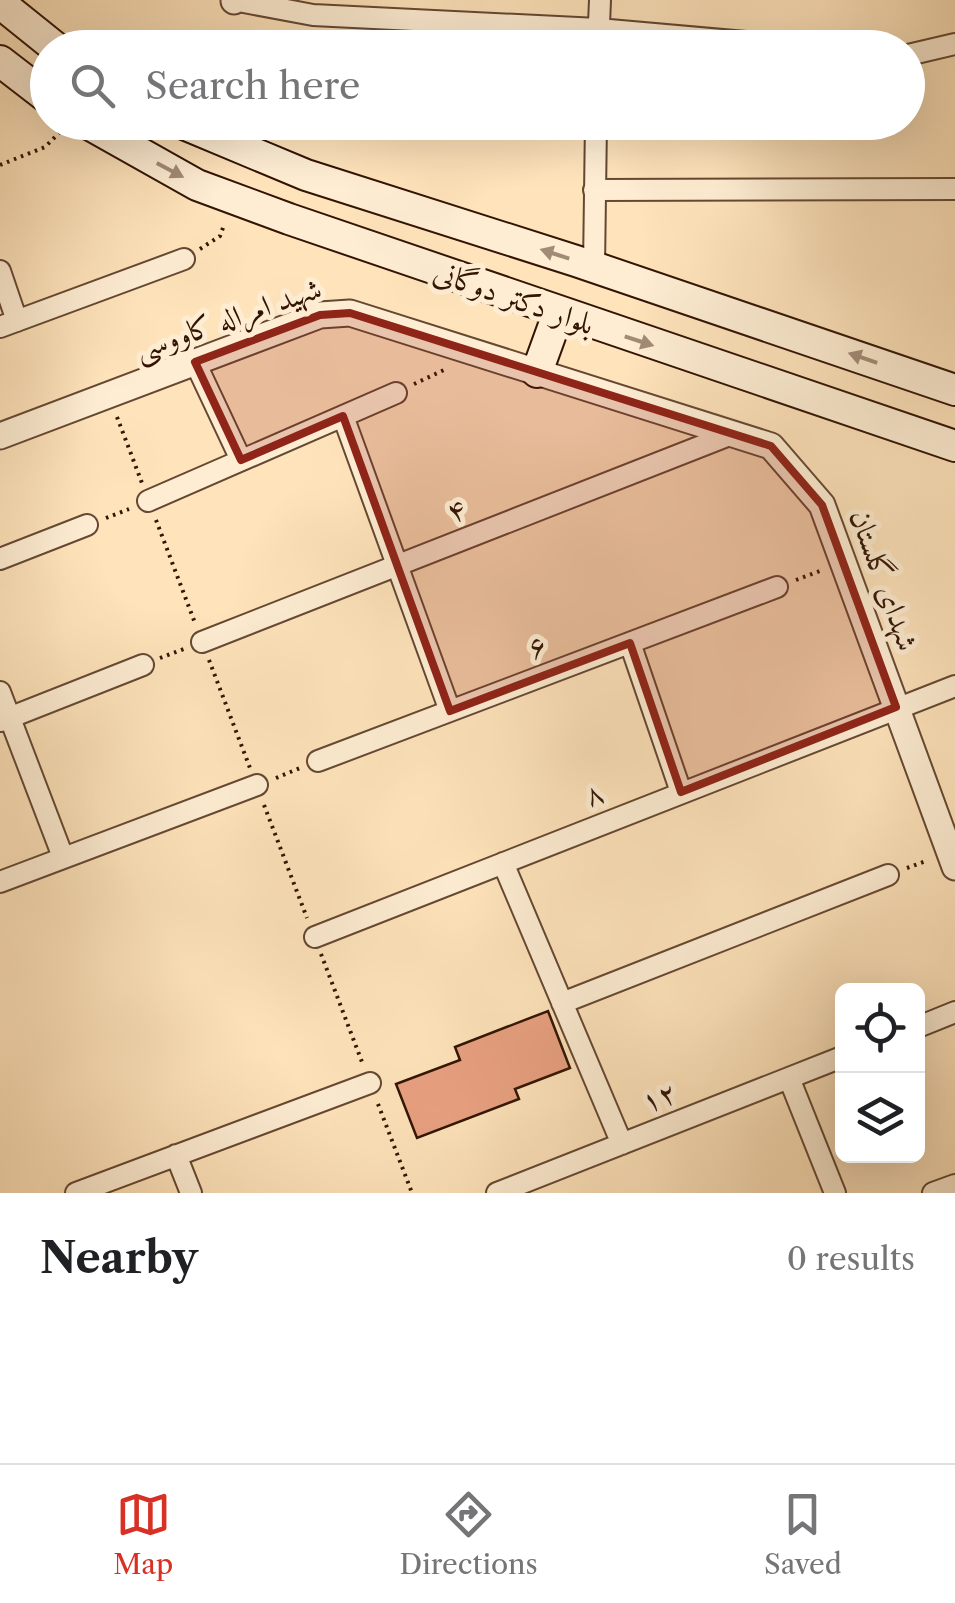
<!DOCTYPE html>
<html lang="en">
<head>
<meta charset="utf-8">
<style>
  :root { --surface:#fff; --page:#f2f2f2; --text:#202124; --muted:#757577; --line:#e0e0e0; --accent:#d93025 }
  body { margin:0; font-family:"Libre Caslon Text",Amiri,serif; background:var(--page); color:var(--text) }
  .controls { position:absolute; right:30px; bottom:30px; display:grid; overflow:hidden; border-radius:15px; box-shadow:0 10px 40px #0002 }
  .controls button { width:90px; height:90px; display:grid; place-items:center; padding:0; border:0; border-bottom:2px solid var(--line); background:var(--surface); color:var(--text); font:50px sans-serif }
  .list { margin:0; padding:0; list-style:none }
  h2 { display:flex; justify-content:space-between; align-items:center; height:130px; margin:0; padding:0 40px; font-size:42px }
  h2 small { font-size:32px; font-weight:400; color:var(--muted) }
  .icon { flex:none; width:55px; height:55px; fill:none; stroke:currentColor; stroke-width:2; stroke-linecap:round; stroke-linejoin:round }
  .map { position:relative; flex:none; width:955px; height:1193px; overflow:hidden }
  .search { position:absolute; background:var(--surface); box-shadow:0 10px 40px #0002; left:30px; right:30px; top:30px; height:110px; display:flex; align-items:center; gap:25px; box-sizing:border-box; padding:0 35px; border-radius:55px; color:var(--muted); font-size:38px }
  .sheet { height:270px; background:var(--surface) }
  nav { display:flex; justify-content:space-around; align-items:center; box-sizing:border-box; height:140px; border-top:2px solid var(--line); background:var(--surface); font-size:28px; color:var(--muted) }
  nav a { display:grid; justify-items:center; gap:5px }
  nav .on { color:var(--accent) }
  .map>svg:first-child { display:block }
  .building { fill:#e9a181; stroke:#321404; stroke-width:2.5 }
  .lines { fill:none; stroke-linecap:round; stroke-linejoin:round }
  .minor-casing { stroke:#654832; stroke-width:24 }
  .tertiary-casing { stroke:#654832; stroke-width:29 }
  .secondary-casing { stroke:#321404; stroke-width:34 }
  .path { stroke:#321404; stroke-width:4; stroke-dasharray:2.5 5; stroke-linecap:butt }
  .minor { stroke:#feedd3; stroke-width:20 }
  .tertiary { stroke:#feedd3; stroke-width:25 }
  .secondary { stroke:#feedd3; stroke-width:30 }
  .oneway { fill:#a28b76 }
  .marked { fill:#8f2418; fill-opacity:0.2; stroke:#8f2418; stroke-width:8; stroke-linejoin:round }
  .labels { text-anchor:middle; stroke-width:10; stroke-linejoin:round; paint-order:stroke }
  .street-label { font-size:30px; fill:#321404; stroke:#feedd3 }
</style>
</head>
<body>
<div class="map">
<svg width="955" height="1193" viewBox="0 0 955 1193">
  <rect width="100%" height="100%" fill="#fee3bb"/>
  <filter id="stains"><feTurbulence type="fractalNoise" baseFrequency=".002" numOctaves="4"/><feColorMatrix values="0 0 0 0 .2 0 0 0 0 .09 0 0 0 0 .02 0 0 0 .5 -.17"/></filter>
  <radialGradient id="worn" r=".72"><stop offset=".6" stop-color="#630" stop-opacity="0"/><stop offset="1" stop-color="#630" stop-opacity=".3"/></radialGradient>
  <!-- building -->
  <path class="building" d="M548,1011L570,1068L515,1089L519,1099L417,1138L396,1084L460,1060L455,1047Z"/>
  <g class="lines">
    <!-- minor casing -->
    <g class="minor-casing">
      <path id="minor" d="M233,0L313,15L598,29L813,48
        M598,48L600,0
        M908,55L955,44
        M594,190L955,189
        M594,267L596,122
        M0,271L17,321
        M0,327L184,259
        M195,362L241,460
        M343,416L450,711
        M148,501L396,393
        M0,559L87,525
        M202,642L732,434
        M630,643L681,792
        M0,692L63,857
        M1,721L143,665
        M318,761L777,587
        M503,863L622,1144
        M0,882L257,785
        M315,937L955,686
        M562,1003L888,875
        M918,1027L955,1012
        M789,1078L835,1193
        M176,1155L191,1193
        M76,1193L370,1083
        M497,1193L842,1057
        M933,1193L955,1185"/>
    </g>
    <!-- tertiary casing -->
    <g class="tertiary-casing">
      <path id="tertiary" d="M234,1V0
        M0,436L320,315L350,313L771,446L822,505L955,867"/>
    </g>
    <!-- secondary casing -->
    <g class="secondary-casing">
      <path id="secondary" d="M0,3L56,48
        M0,61L48,98
        M85,122L197,185L289,219L955,446
        M179,122L306,175L576,261L955,390
        M537,372L558,314"/>
    </g>
    <!-- path -->
    <path class="path" d="M0,165L45,147L60,132
      M200,249L220,236L224,225
      M414,384L446,369
      M117,417L142,483
      M106,518L129,509
      M156,520L195,623
      M796,580L820,571
      M160,658L184,649
      M209,660L250,768
      M276,778L300,768
      M264,805L307,918
      M907,868L926,861
      M321,954L362,1062
      M378,1104L412,1193"/>
    <!-- minor -->
    <use href="#minor" class="minor"/>
    <!-- tertiary -->
    <use href="#tertiary" class="tertiary"/>
    <!-- secondary -->
    <use href="#secondary" class="secondary"/>
  </g>
  <!-- one-way arrows -->
  <defs><path id="oneway-solid" d="M-6-.8H1V-3.2L6.5 0L1 3.2V.8H-6Z" transform="scale(2.5)"/></defs>
  <g class="oneway">
    <use href="#oneway-solid" transform="translate(170 170) rotate(28)"/>
    <use href="#oneway-solid" transform="translate(555 254) rotate(-162)"/>
    <use href="#oneway-solid" transform="translate(639 341) rotate(18)"/>
    <use href="#oneway-solid" transform="translate(863 358) rotate(-161)"/>
  </g>
  <!-- marked area -->
  <path class="marked" d="M350,313L771,446L822,505L896,707L681,792L630,643L450,711L343,416L241,460L195,362L320,315Z"/>
  <g class="labels">
    <!-- street labels -->
    <g class="street-label">
      <text transform="translate(514 298) rotate(19)" y="10">بلوار دکتر دوگانی</text>
      <text transform="translate(228 319) rotate(-19)" y="10">شهید امراله کاووسی</text>
      <text transform="translate(456 510) rotate(-21)" y="10">۴</text>
      <text transform="translate(884 580) rotate(70)" y="10">شهدای گلستان</text>
      <text transform="translate(537 646) rotate(-21)" y="10">۶</text>
      <text transform="translate(594 794) rotate(-22)" y="10">۸</text>
      <text transform="translate(659 1097) rotate(-21)" y="10">۱۲</text>
    </g>
  </g>
  <rect width="100%" height="100%" filter="url(#stains)"/>
  <rect width="100%" height="100%" fill="url(#worn)"/>
</svg>
<div class="controls">
<button><svg class="icon" aria-label="locate" viewBox="0 0 24 24"><circle cx="12" cy="12" r="6"/><path d="M12 2v4M12 18v4M2 12h4M18 12h4"/></svg></button>
<button><svg class="icon" aria-label="layers" viewBox="0 0 24 24"><path d="M12 4l9 5-9 5-9-5zM3 14l9 5 9-5"/></svg></button>
</div>
<div class="search"><svg class="icon" aria-label="search" viewBox="0 0 24 24"><circle cx="10" cy="10" r="6"/><path d="M15 15l6 6"/></svg>Search here</div>
</div>
<section class="sheet">
<h2>Nearby<small>0 results</small></h2>
<ul class="list">
</ul>
</section>
<nav>
<a class="on"><svg class="icon" aria-label="map" viewBox="0 0 24 24"><path d="M3 6l6-2 6 2 6-2v14l-6 2-6-2-6 2zM9 4v14M15 6v14"/></svg>Map</a>
<a><svg class="icon" aria-label="directions" viewBox="0 0 24 24"><path d="M12 3l9 9-9 9-9-9zM9 14v-3h6M13 9l2 2-2 2"/></svg>Directions</a>
<a><svg class="icon" aria-label="saved" viewBox="0 0 24 24"><path d="M7 4h10v16l-5-4-5 4z"/></svg>Saved</a>
</nav>
</body>
</html>
